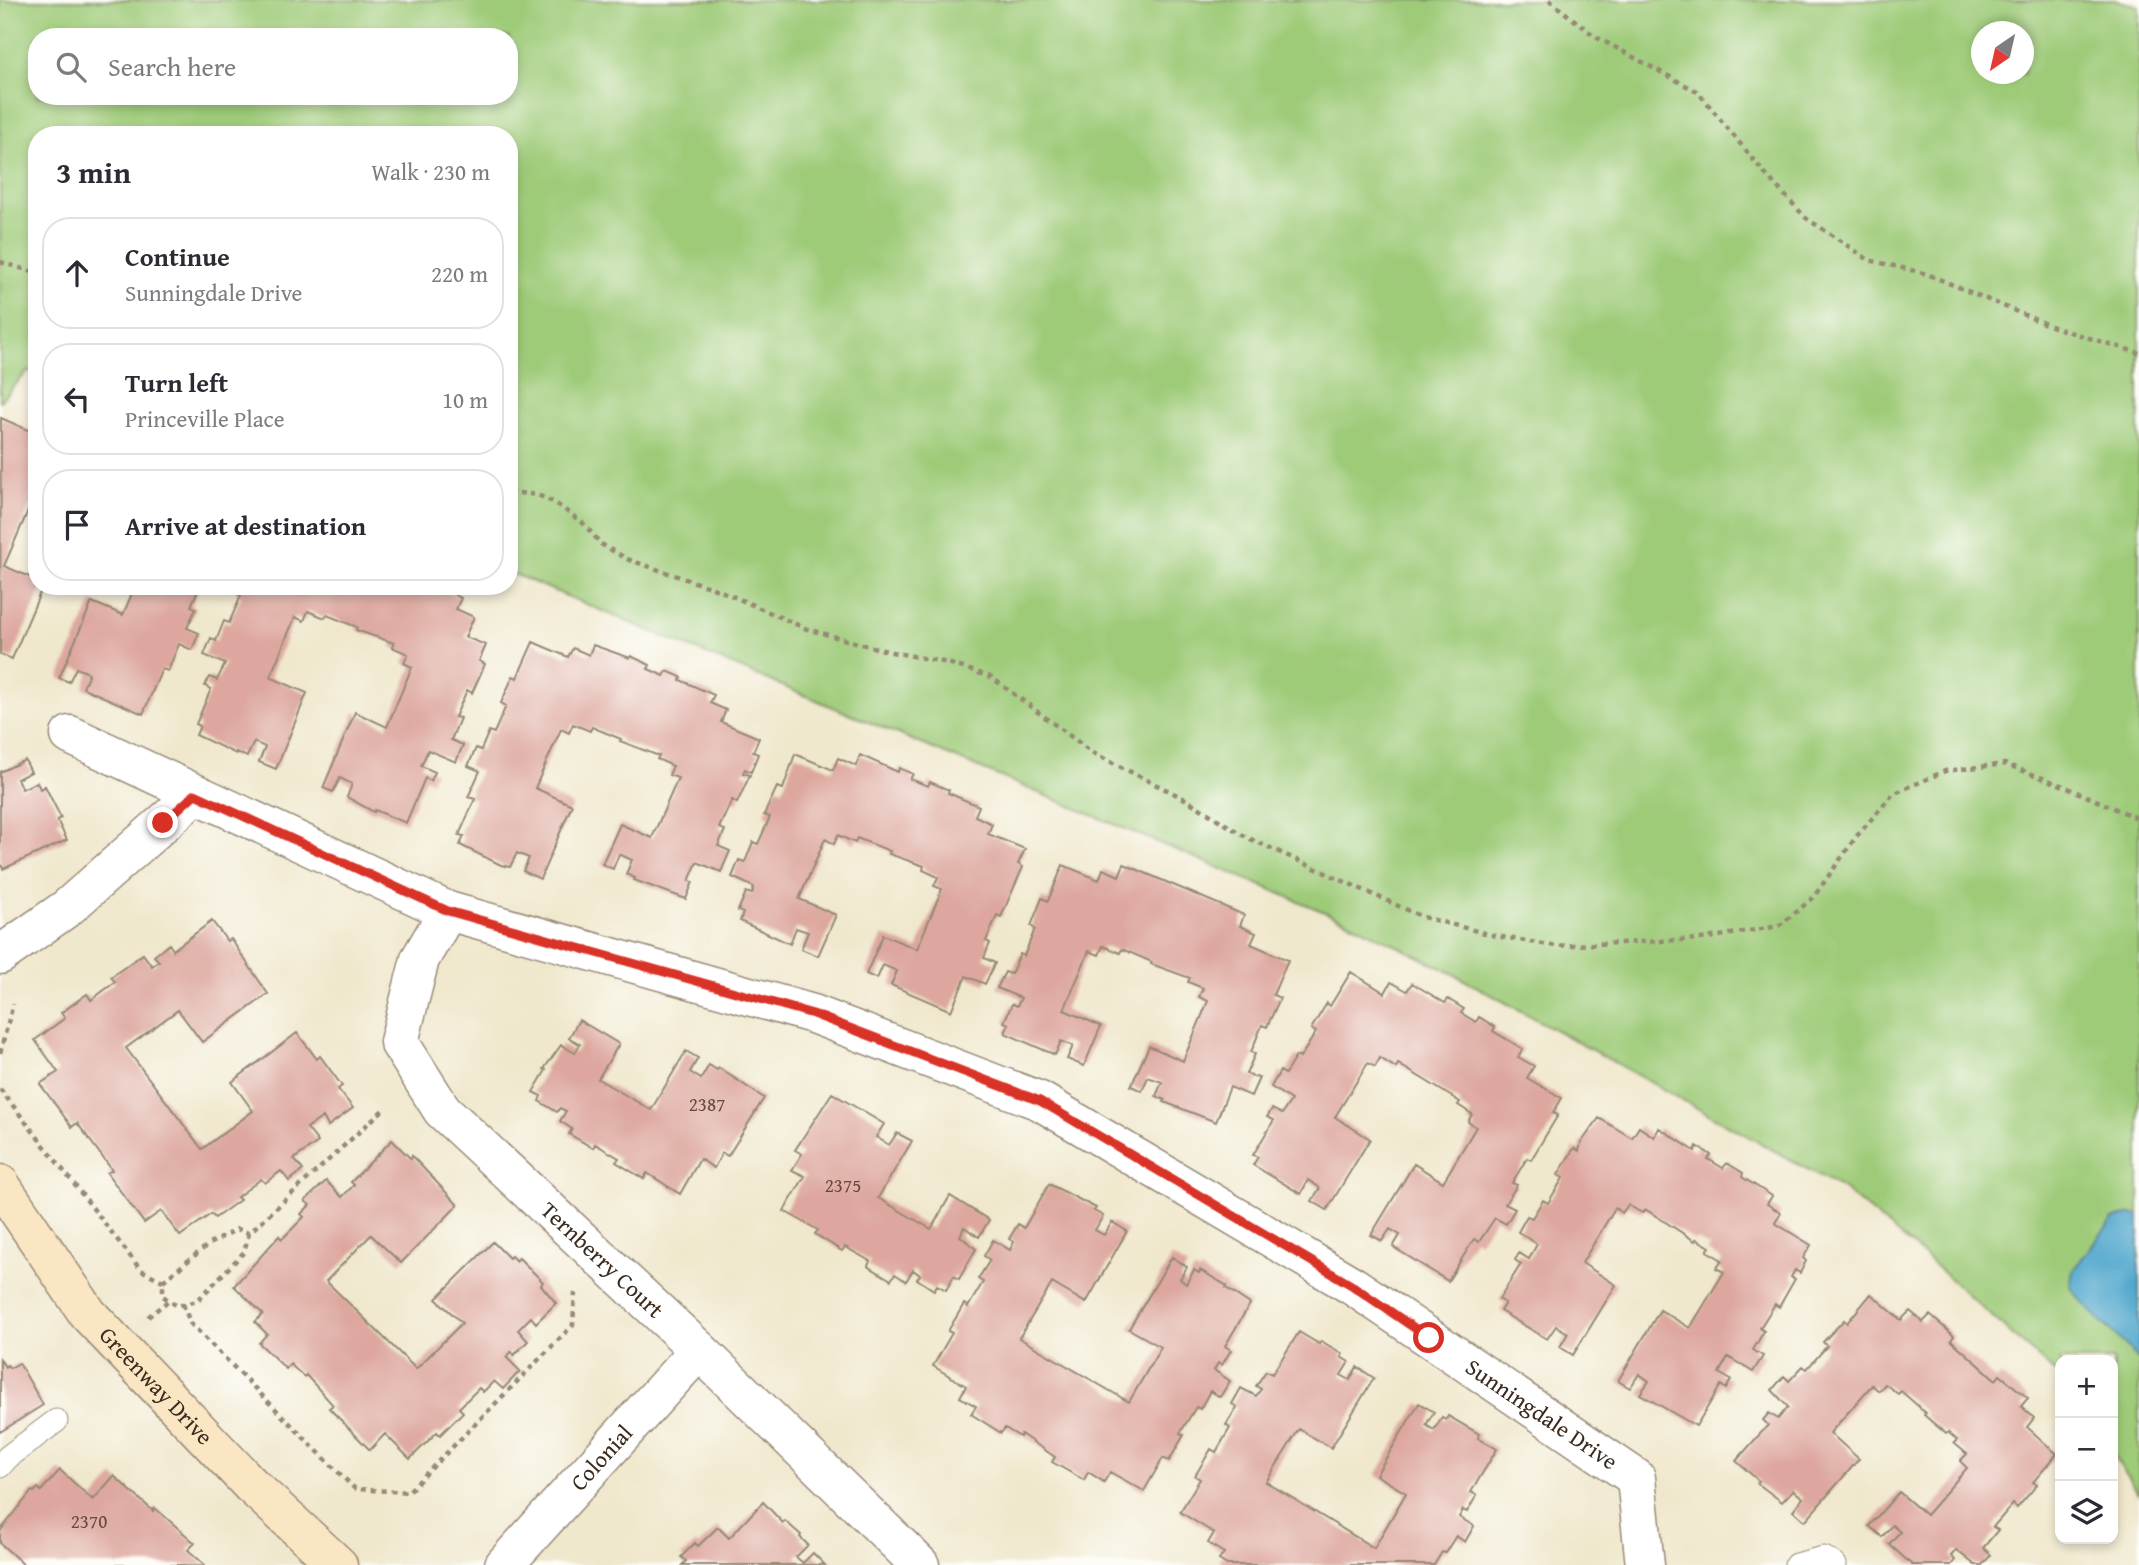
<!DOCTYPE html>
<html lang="en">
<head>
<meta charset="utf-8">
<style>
  :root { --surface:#fff; --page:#f2f2f3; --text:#2b2b33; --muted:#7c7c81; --line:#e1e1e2 }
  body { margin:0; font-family:"Gentium Book Plus",serif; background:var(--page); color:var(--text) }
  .controls { position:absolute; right:21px; bottom:21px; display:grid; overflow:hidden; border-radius:14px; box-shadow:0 4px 10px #0003 }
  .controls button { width:63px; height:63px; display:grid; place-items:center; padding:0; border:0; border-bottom:2px solid var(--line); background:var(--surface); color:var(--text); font:35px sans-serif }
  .compass { position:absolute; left:1971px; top:21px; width:63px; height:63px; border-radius:50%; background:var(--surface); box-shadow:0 4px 10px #0003; rotate:214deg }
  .stop { position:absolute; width:21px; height:21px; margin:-16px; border:5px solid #d93025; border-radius:50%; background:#fff }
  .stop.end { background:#d93025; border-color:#fff; box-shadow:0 2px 7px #0008 }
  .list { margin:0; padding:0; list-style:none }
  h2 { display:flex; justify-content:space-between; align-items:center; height:91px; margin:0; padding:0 28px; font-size:30px }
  h2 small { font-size:23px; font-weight:400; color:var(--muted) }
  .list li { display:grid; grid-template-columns:46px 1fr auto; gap:21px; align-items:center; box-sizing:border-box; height:112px; margin:0 14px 14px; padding:0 14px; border:2px solid var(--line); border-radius:28px }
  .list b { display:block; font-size:26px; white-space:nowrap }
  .list p { margin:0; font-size:23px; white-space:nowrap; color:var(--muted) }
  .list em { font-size:23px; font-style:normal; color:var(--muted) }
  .icon { flex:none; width:38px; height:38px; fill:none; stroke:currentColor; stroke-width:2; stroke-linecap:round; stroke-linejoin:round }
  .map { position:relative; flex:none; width:2139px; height:1565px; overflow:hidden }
  .search { position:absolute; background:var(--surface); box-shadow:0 4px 10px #0003; left:28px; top:28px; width:490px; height:77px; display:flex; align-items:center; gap:18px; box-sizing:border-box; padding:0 24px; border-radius:28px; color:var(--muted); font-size:26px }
  .panel { position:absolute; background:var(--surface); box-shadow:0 4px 10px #0003; left:28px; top:126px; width:490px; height:469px; border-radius:28px }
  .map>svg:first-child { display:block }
  .green { fill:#9ecb78; stroke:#6c7a4b; stroke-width:2; fill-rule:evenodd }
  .water { fill:#52a8ce; stroke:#466976; stroke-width:2 }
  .building { fill:#dda79f }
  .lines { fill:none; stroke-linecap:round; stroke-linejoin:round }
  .lane-casing { stroke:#968976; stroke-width:25 }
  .street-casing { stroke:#968976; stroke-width:41 }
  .secondary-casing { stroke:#968976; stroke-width:41 }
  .path { stroke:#968976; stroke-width:4.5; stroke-dasharray:5 5; stroke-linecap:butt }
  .lane { stroke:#fff; stroke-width:23 }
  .street { stroke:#fff; stroke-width:38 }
  .secondary { stroke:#fbe6c4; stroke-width:38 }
  .route { stroke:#d93025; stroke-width:9 }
  .labels { text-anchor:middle; stroke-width:6; stroke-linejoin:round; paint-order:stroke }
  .number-label { font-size:19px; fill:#64493e }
  .street-label { font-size:23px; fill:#3b2a1e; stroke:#fdfcf7 }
</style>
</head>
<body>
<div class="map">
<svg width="2139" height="1565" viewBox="0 0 2139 1565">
  <rect width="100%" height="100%" fill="#fdfcf7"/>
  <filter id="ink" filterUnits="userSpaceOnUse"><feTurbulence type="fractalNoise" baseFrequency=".0143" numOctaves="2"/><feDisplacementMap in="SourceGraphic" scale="14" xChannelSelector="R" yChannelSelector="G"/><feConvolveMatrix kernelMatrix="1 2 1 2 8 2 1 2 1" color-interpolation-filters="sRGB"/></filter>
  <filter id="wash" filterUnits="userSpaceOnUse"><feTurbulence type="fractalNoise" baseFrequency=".00686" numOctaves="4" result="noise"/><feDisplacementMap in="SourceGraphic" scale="28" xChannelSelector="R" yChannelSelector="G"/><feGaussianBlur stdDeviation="1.57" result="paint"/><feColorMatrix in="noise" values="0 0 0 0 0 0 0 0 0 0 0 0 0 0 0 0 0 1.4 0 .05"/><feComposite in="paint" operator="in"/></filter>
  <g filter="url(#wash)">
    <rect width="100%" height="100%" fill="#f0e8cd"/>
    <!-- green -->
    <path class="green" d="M0,0H2116L2139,6V1494L2113,1455V1360H2060V1377L1921,1253L1842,1188L1452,973L1351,923L509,572V135H37V374L28,371L0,401ZM1982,32H2024V74H1982ZM37,37H509V96H37Z"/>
    <!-- water -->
    <path class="water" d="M2132,1214L2139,1215V1360C2117,1334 2090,1314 2070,1287L2073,1270L2113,1219Z"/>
    <g id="blocks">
      <!-- building -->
      <path class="building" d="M1,418L37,434V508L30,506L4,566L37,580V586H43L12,659L0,654Z
        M135,586H200L191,606L196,608L187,628L199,633L192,650L179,644L168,671L162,669L143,714L83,688L89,673L76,668L69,682L59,678L92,602L123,615Z
        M238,586H446L445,590L461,598L456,609L474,617L465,637L486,645L479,661L485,664L472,693L467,690L455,717L460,718L451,740L463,745L456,762L428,750L421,766L435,772L431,781L425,778L406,823L375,810L374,812L347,797L352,784L340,778L333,792L323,788L355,712L387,727L412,667L404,663L408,654L392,647L394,643L356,630L357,627L327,615L325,618L308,611L304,621L295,617L270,677L307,693L276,769L259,762L265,747L254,742L247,757L236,752V754L196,735L200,726L196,724L211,689L205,686L209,677L217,680L225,664L204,655L211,638L216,641L224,621L229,623L241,596L236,593Z
        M533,642L568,657L573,648L589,655L593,645L630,658L631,656L650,665L648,669L664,676L667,671L681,677L680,680L714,695L710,703L726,710L721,722L759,738L753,752L758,754L751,772L745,769L743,773L750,775L737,803L732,800L719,828L725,830L718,846L730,851L721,872L697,862L689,881L693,882L686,899L634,880L635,878L626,874L632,860L619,854L613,869L602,864L620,824L652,838L678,778L669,775L673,766L657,759L659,756L620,741L621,739L592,727L590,731L573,724L569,733L561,729L535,788L572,805L540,879L523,871L529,858L517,853L510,867L501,865L460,845L464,836L459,835L475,799L468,797L480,771L468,766L476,748L481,750L489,731L494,733L506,706L501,703L513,676L517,678Z
        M795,754L833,770L838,758L856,766L860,755L898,772L899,768L913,774L910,779L928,786L930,782L949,790L948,793L979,806L975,816L992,824L988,834L1025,849L1018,864L1023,867L1001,917L997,915L986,941L990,943L984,958L995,963L985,984L966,976L951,1011L891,985L897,971L883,965L877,979L866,974L883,935L917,949L942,889L934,886L938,877L923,870L924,866L889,854L890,851L857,838L855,843L838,835L834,844L825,839L799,899L836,915L818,956L801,949L808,932L796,928L790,944L740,921L743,913L738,911L746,892L752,894L754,887L732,877L739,860L745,862L753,842L758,844L770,817L764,815L777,787L783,789Z
        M25,760L31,772L17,779L22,789L37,782L40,789L45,786L61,818L57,820L67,840L3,869L0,862V772Z
        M1124,864L1244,915L1240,926L1256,933L1251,944L1288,960L1273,995L1280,998L1267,1027L1262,1025L1251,1052L1255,1054L1246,1074L1259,1078L1251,1096L1230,1087L1216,1122L1164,1102L1165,1100L1156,1096L1162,1082L1148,1077L1142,1091L1131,1086L1149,1046L1183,1061L1208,1001L1199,997L1203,988L1188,982L1190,978L1151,964L1152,962L1122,949L1120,953L1103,946L1099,955L1089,951L1064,1010L1101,1026L1084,1066L1067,1059L1073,1046L1061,1041L1055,1055L1005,1033L1009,1024L1004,1022L1012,1004L1017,1006L1021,998L997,988L1005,972L1011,974L1020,954L1024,956L1035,929L1031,926L1042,898L1048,901L1063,865L1099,880L1103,869L1119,876Z
        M212,921L227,941L231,939L268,994L202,1042L178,1010L126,1048L202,1149L253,1111L232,1082L297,1033L317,1059L320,1056L342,1086L338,1089L353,1108L328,1126L323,1117L307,1128L318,1142L294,1159L303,1170L289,1181L281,1171L265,1183L261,1179L237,1197L240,1200L215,1218L211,1214L180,1236L161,1211L144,1223L107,1173L112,1170L77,1123L72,1127L40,1084L58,1072L35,1040L65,1018L61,1013L87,994L91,1000L115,982L111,977L143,954L152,966L159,961L154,956L169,944L173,950Z
        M1351,972L1385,993L1391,982L1407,991L1412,983L1445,1003L1448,999L1464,1009L1461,1013L1476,1022L1479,1017L1495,1027L1493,1031L1523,1049L1518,1057L1534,1066L1527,1078L1562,1098L1553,1113L1558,1115L1531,1160L1527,1158L1512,1183L1517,1185L1505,1204L1515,1209L1506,1224L1495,1218L1479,1242L1474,1239L1448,1281L1393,1247L1400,1235L1390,1229L1382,1241L1371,1235L1414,1164L1443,1182L1476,1127L1468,1122L1472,1114L1458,1105L1460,1102L1428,1082L1398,1064L1396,1068L1380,1058L1375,1067L1368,1063L1335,1117L1370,1139L1327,1210L1312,1201L1320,1188L1308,1180L1301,1194L1253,1165L1258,1157L1253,1155L1274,1120L1267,1117L1272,1109L1282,1114L1291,1100L1271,1087L1280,1071L1285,1074L1296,1056L1300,1058L1316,1032L1311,1029L1327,1003L1330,1006Z
        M579,1020L619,1044L598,1079L651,1110L686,1051L698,1058L690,1072L701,1079L709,1065L717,1070L719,1068L764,1098L728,1156L722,1153L714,1168L700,1159L680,1194L647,1173L644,1179L616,1162L619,1158L595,1144L593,1148L569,1134L572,1129L560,1121L566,1111L560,1108L557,1112L539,1101L541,1096L533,1092L546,1070L544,1069L561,1045L575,1053L580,1044L569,1038Z
        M832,1093L884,1124L876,1137L889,1145L897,1133L912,1141L878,1198L931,1229L950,1196L989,1220L979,1237L964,1227L960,1236L976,1249L959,1279L954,1276L946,1290L937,1285L934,1290L917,1279L920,1275L913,1270L906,1281L895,1274L891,1280L868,1266L870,1261L845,1247L842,1251L815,1234L818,1230L784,1211L805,1176L792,1170L802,1154L795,1150Z
        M1599,1118L1632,1138L1639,1127L1654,1137L1659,1128L1695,1151L1697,1146L1711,1155L1708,1159L1723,1168L1727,1163L1743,1173L1742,1177L1772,1196L1767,1204L1781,1213L1775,1223L1811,1245L1803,1258L1806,1261L1800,1273L1795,1270L1791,1277L1795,1279L1779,1307L1775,1304L1760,1328L1764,1331L1753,1350L1763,1356L1753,1372L1728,1357L1719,1373L1731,1380L1726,1389L1721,1385L1696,1426L1640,1394L1649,1381L1639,1374L1630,1388L1618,1381L1660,1310L1690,1328L1724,1272L1716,1268L1722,1260L1707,1251L1710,1247L1696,1239L1695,1241L1645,1209L1642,1213L1628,1205L1622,1213L1615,1208L1582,1263L1616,1285L1573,1355L1560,1347L1568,1333L1556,1326L1547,1339L1500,1311L1505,1303L1499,1299L1521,1264L1515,1260L1519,1253L1529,1259L1537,1244L1518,1232L1527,1216L1532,1218L1543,1200L1548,1203L1563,1178L1558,1175L1574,1148L1579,1151L1581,1143Z
        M392,1140L411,1159L412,1156L458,1205L401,1263L371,1235L326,1281L416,1369L462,1323L436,1299L493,1242L509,1258L511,1256L516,1261L519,1258L543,1282L541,1285L556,1303L536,1323L531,1317L518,1330L528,1341L514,1355L511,1352L506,1357L520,1371L503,1389L494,1381L483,1392L479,1388L459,1408L463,1412L440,1435L437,1432L410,1459L385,1434L370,1450L329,1408L333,1405L306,1375L304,1377L290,1364L286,1369L259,1343L267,1334L255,1322L263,1314L234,1286L279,1236L282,1239L304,1217L301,1214L310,1205L305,1201L326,1181L342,1197L354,1185L351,1182Z
        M1049,1184L1096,1208L1094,1211L1103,1216L1095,1230L1104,1235L1112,1222L1127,1231L1086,1303L1052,1283L1019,1338L1129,1402L1161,1347L1129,1329L1172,1257L1187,1267L1180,1279L1186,1284L1194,1270L1199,1273L1200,1270L1227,1286L1226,1288L1250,1304L1225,1346L1231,1350L1222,1365L1218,1363L1214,1370L1230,1381L1220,1397L1210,1391L1200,1409L1196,1407L1180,1433L1184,1435L1169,1461L1163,1458L1144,1491L1110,1472L1104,1482L1088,1472L1084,1480L1052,1462L1055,1457L1021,1434L1020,1437L1005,1428L1001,1433L971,1414L976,1406L960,1397L966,1386L933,1366L952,1333L948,1331L964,1304L968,1307L983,1282L978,1279L990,1260L984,1256L993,1240L1010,1250L1014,1242L1009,1239L1018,1224L1024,1228Z
        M1871,1294L1901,1320L1910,1311L1923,1322L1930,1315L1954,1336L1951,1340L1996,1380L2000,1375L2028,1398L2021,1406L2034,1418L2027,1427L2057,1454L2033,1482L2037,1485L2017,1508L2013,1504L1993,1527L1998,1530L1983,1548L1991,1555L1982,1565H1975L1956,1550L1951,1556L1955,1560L1951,1565H1912L1889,1544L1900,1532L1892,1525L1882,1537L1869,1526L1899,1492L1926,1515L1967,1468L1960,1461L1967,1454L1954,1443L1957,1440L1948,1432L1946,1434L1924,1415L1926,1413L1901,1391L1898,1394L1885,1384L1879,1391L1872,1385L1830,1433L1859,1459L1805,1521L1793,1510L1803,1498L1793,1490L1782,1502L1757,1483L1759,1481L1736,1461L1768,1425L1763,1420L1769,1413L1778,1419L1788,1407L1772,1390L1784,1376L1789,1381L1803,1366L1807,1369L1827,1346L1823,1342L1844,1320L1847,1323Z
        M1299,1332L1319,1344L1321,1341L1343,1354L1341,1357L1349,1362L1341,1375L1350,1380L1357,1367L1374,1378L1331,1448L1299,1429L1266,1482L1374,1548L1406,1493L1376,1475L1419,1403L1434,1412L1426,1425L1434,1430L1442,1417L1446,1420L1448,1416L1479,1434L1478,1438L1497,1449L1471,1492L1477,1495L1467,1512L1463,1510L1459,1517L1474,1526L1465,1542L1456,1536L1445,1553L1442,1552L1434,1565H1227L1219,1560L1224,1553L1208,1543L1214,1533L1180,1512L1200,1479L1195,1476L1211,1449L1216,1452L1230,1428L1226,1425L1237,1407L1232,1404L1241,1388L1256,1396L1261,1389L1256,1386L1266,1371L1272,1374Z
        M0,1359L5,1367L7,1365L10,1368L19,1363L43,1405L0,1432Z
        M60,1470L93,1500L114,1476L153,1511L155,1508L195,1543L188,1550L205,1565H24L0,1543V1531L32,1491L34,1492L38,1488L41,1491Z
        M763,1502L783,1523L785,1521L801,1535L800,1537L808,1545L796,1557L803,1563L813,1553L825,1565H682L686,1561L681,1557L695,1543L698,1546L718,1527L729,1538Z"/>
    </g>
  </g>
  <g filter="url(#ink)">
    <use href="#blocks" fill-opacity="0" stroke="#968976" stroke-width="2"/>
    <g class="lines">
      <!-- lane casing -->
      <g class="lane-casing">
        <path id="lane" d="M0,1466L8,1457L56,1421
          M1796,1565L1824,1558L1835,1565"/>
      </g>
      <!-- street casing -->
      <g class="street-casing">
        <g id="street">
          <path id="s1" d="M70,735L448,911L813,1014L1040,1101L1353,1286L1636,1478L1645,1565"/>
          <path id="s2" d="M448,911L420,959L399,1042L442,1110L699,1350L920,1565"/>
          <path d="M0,955L67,908L195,795"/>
          <path id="s3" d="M504,1565L699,1350"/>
        </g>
      </g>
      <!-- secondary casing -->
      <g class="secondary-casing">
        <g id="secondary">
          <path id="s4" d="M0,1184L88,1314L251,1485L338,1565"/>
        </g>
      </g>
      <!-- path -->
      <path class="path" d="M1549,0L1596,37L1698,92L1765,174L1806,218L1869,260L1927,274L2053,327L2139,353
        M0,262L37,273
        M509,492L538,495L555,503L583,523L601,544L627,559L721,591L807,629L887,651L948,663L991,677L1093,753L1187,800L1246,837L1423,917L1496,936L1555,946L1701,939L1779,926L1813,898L1856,837L1893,794L1945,771L2005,764L2061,785L2139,819
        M0,1053L13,1004
        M0,1089L141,1270L163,1281
        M249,1233L244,1252L197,1301L177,1306L163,1296V1281L209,1244L237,1229L249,1233L384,1109
        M183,1304L190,1323L355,1489L408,1492L573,1325L575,1293
        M148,1317L169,1300"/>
      <!-- lane -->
      <use href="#lane" class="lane"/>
      <!-- street -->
      <use href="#street" class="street"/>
      <!-- secondary -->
      <use href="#secondary" class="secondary"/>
    </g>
  </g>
  <g class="lines" filter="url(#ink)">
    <!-- route -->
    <path class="route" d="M163,823L195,794L448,911L813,1014L1040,1101L1353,1286L1429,1338"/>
  </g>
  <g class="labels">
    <!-- number labels -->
    <g class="number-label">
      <text x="707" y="1111">2387</text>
      <text x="843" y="1192">2375</text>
      <text x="89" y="1528">2370</text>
    </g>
    <!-- street labels -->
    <g class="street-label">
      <text dy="8" stroke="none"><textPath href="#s2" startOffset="441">Ternberry Court</textPath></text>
      <text dy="8" stroke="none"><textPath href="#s4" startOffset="256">Greenway Drive</textPath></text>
      <text dy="8" stroke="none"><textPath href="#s1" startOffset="1631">Sunningdale Drive</textPath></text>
      <text dy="8" stroke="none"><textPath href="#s3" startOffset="145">Colonial</textPath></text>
    </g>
  </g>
</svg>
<div class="controls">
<button>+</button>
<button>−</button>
<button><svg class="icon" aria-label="layers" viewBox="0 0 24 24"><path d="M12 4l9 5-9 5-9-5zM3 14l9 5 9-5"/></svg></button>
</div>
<svg class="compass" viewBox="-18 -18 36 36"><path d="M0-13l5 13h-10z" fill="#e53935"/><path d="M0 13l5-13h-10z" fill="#7c7c81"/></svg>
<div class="stop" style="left:1429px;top:1338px"></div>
<div class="stop end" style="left:163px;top:823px"></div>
<div class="search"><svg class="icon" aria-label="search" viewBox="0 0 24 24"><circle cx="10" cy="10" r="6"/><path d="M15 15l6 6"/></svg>Search here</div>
<section class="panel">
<h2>3 min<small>Walk · 230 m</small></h2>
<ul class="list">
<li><svg class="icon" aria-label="ahead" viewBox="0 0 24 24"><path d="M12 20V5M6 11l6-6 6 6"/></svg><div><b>Continue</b><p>Sunningdale Drive</p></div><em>220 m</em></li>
<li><svg class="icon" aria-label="left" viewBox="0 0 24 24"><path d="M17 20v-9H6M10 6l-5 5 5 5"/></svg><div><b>Turn left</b><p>Princeville Place</p></div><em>10 m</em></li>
<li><svg class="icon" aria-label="arrive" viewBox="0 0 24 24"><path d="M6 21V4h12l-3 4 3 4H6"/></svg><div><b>Arrive at destination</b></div></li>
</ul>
</section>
</div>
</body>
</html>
